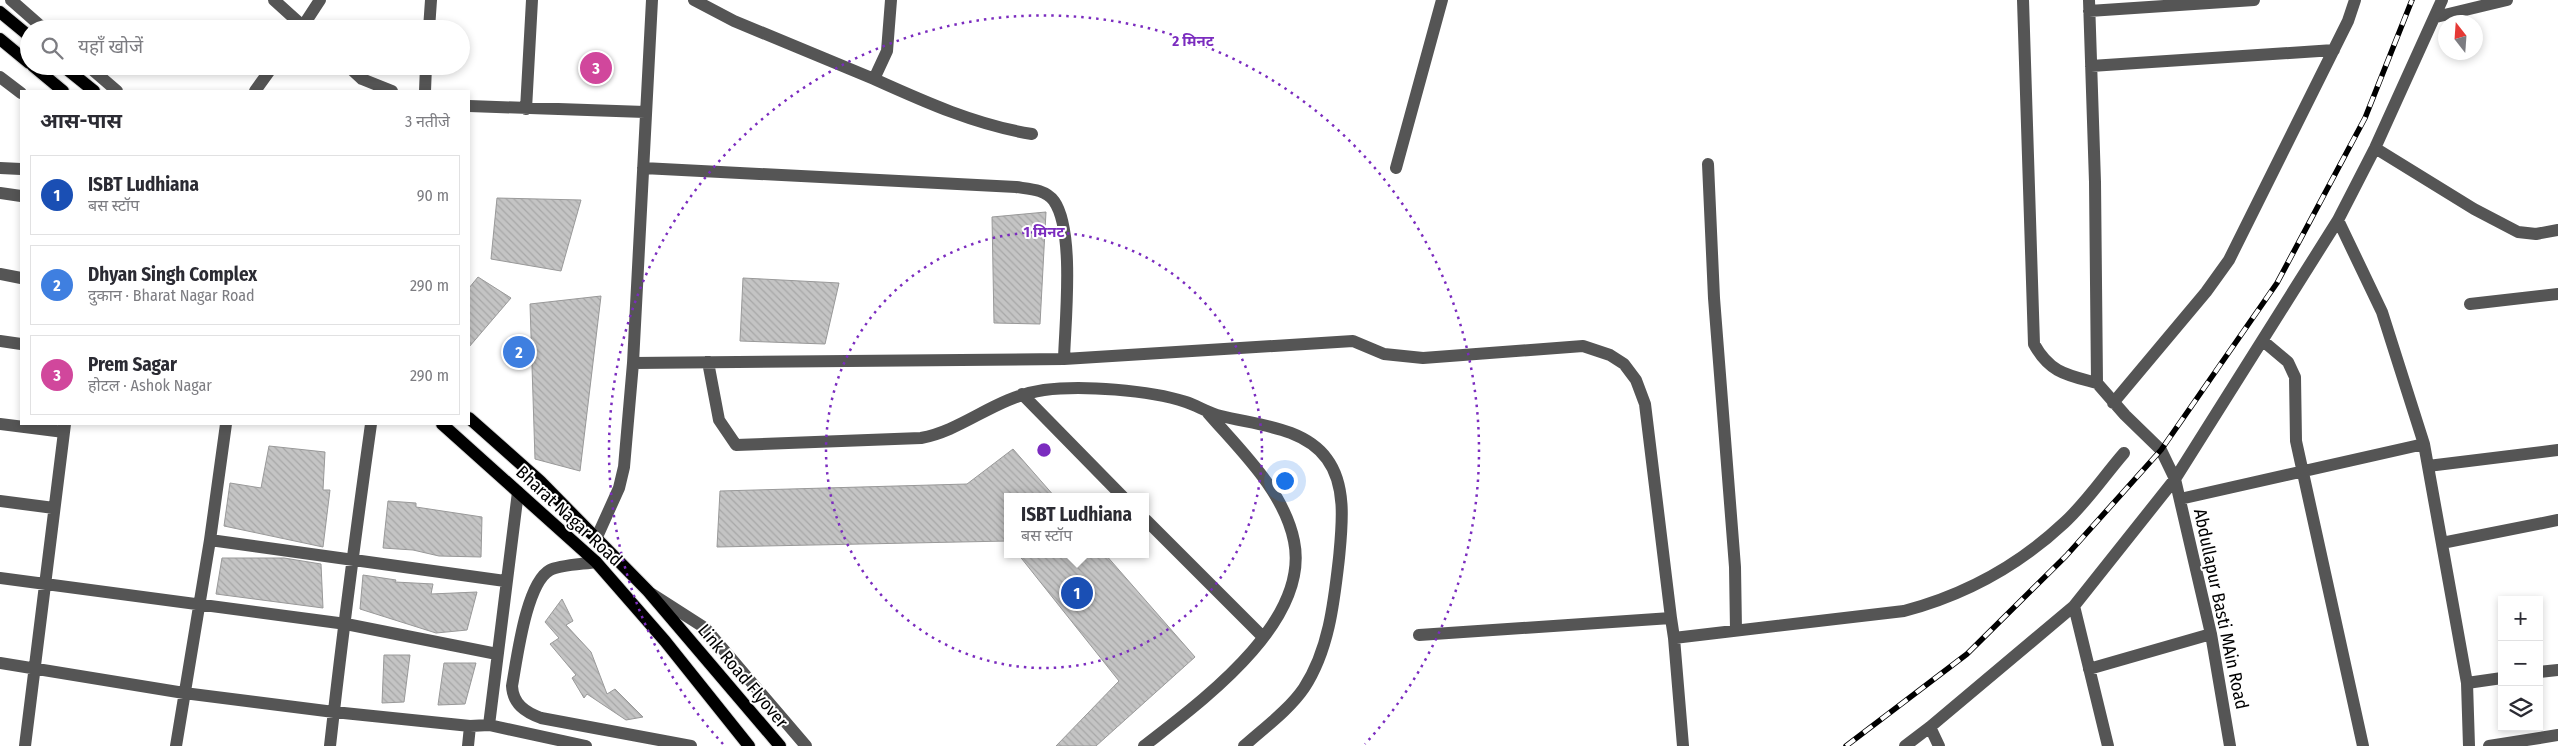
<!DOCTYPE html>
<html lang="hi">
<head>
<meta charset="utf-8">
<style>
  :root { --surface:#fff; --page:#f7f7f7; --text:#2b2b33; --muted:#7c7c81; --line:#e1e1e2; --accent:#000 }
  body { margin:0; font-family:"Fira Sans Condensed","Noto Sans Devanagari",sans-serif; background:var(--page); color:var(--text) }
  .controls { position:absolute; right:15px; bottom:15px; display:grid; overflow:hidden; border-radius:0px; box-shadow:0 2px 8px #0003 }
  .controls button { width:45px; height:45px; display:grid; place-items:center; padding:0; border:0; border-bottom:1px solid var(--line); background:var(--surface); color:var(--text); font:25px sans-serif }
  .compass { position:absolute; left:2438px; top:15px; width:45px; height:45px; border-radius:50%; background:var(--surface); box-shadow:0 2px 8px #0003; rotate:343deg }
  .you { position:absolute; left:1284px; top:480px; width:18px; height:18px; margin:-12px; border:4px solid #fff; border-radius:50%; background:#1a73e8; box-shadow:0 0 0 8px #1a73e833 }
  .badge { display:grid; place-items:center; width:32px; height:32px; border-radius:50%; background:var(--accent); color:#fff; font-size:16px; font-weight:700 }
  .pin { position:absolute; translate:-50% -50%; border:2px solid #fff; box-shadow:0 1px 5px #0006 }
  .popup { position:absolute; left:1004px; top:493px; width:145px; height:65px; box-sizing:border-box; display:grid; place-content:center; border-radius:0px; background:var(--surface); filter:drop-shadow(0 1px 4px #0005); font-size:16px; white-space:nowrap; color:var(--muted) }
  .popup b { font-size:19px; color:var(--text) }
  .popup::after { content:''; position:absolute; left:50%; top:100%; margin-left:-10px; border:10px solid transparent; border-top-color:var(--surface) }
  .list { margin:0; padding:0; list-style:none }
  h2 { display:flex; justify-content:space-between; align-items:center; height:65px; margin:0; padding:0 20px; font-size:21px }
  h2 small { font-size:16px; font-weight:400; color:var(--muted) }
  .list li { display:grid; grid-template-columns:32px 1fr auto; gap:15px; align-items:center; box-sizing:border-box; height:80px; margin:0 10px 10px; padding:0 10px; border:1px solid var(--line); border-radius:0px }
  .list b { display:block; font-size:19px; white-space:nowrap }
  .list p { margin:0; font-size:16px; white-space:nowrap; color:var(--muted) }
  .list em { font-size:16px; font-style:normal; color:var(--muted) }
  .icon { flex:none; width:28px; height:28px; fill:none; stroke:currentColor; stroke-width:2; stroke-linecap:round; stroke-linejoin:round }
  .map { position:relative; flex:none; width:2558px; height:746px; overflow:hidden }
  .search { position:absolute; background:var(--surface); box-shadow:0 2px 8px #0003; left:20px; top:20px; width:450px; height:55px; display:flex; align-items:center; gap:12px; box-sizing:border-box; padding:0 18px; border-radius:28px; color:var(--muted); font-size:19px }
  .panel { position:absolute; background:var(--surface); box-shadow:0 2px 8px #0003; left:20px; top:90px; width:450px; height:335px; border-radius:0px }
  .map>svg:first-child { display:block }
  .building { fill:url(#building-back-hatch); stroke:#999 }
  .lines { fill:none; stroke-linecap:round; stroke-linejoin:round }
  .major-casing { stroke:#dbdbdb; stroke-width:14 }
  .minor { stroke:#555; stroke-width:12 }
  .major { stroke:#000; stroke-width:12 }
  .rail-casing { stroke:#000; stroke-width:5.5 }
  .rail { stroke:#fff; stroke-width:4; stroke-dasharray:11; stroke-linecap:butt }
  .ring { fill:none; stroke:#7b2cbf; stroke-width:2.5; stroke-dasharray:2.5 5 }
  .labels { text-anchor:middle; stroke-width:4; stroke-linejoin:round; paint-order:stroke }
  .street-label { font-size:18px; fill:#000; stroke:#fff }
  .centre { fill:#7b2cbf; stroke:#fff; stroke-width:2.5 }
  .ring-label { font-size:15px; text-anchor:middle; font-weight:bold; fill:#7b2cbf; stroke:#fff; stroke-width:4; stroke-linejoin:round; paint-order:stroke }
</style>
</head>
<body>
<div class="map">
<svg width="2558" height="746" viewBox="0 0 2558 746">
  <defs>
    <pattern id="building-back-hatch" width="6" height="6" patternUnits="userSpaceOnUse" patternTransform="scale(1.25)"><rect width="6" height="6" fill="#c4c4c4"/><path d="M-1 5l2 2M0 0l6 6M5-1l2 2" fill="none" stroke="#a7a7a7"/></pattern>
  </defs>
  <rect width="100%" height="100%" fill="#fff"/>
  <!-- building -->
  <path class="building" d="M497,198L581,200L561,271L491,259Z
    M1046,212L1040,324L994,323L992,217Z
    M478,277L511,298L469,347V288Z
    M743,278L839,283L825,344L740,341Z
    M601,296L580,471L535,459L530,304Z
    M269,446L325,452L323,490H330L323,547L224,526L230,483L261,488Z
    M1013,449L1055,497H1008V541L717,547L720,491L967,484Z
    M388,501L416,503V507L482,517L481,557L439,556L413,550L383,548Z
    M1018,554H1105L1195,657L1096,746H1056L1119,681Z
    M222,558H284L321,564L323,608L216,594Z
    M363,575L396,580L395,582L433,584L431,594L477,592L467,630L436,633L360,609Z
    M562,599L573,621L566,625L591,652L607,694L615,689L643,717L626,720L587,694L584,698L572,678L576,675L550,644L559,638L545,622Z
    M384,655H410L404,702L382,703Z
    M444,663H476L465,704L438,705Z"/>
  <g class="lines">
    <!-- major casing -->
    <g class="major-casing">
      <path id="major" d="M0,12L29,36
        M0,39L29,63
        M33,66L63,91
        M63,66L94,91
        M469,418L540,481L648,591L780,746
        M442,424L596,562L665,641L749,746"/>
    </g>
    <!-- minor -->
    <path class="minor" d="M11,0L44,29
      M274,0L306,29
      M694,0L734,21L874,79L887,51L891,0
      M2023,0L2034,344C2050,373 2067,375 2097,383
      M2089,0L2095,182L2097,383L2125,415L2161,450L2175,479L2211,634L2230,746
      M2089,11L2254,0
      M2436,17L2507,0
      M301,29L320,0
      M429,29L431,0
      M88,66L117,91
      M348,66L362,79L392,91
      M2091,66L2334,50
      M0,77L21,93
      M874,79C925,102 976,125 1032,134
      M255,91L273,66
      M425,91L426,66
      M469,106L645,112
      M526,109L532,0
      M2375,148L2474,209L2518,232L2536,234L2558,230
      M1708,164L1714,298L1735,567L1736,630
      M0,168L21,169
      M643,168L1016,187C1029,189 1045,189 1054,201C1075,231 1065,322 1064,359L1353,341L1384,354L1423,358L1583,346L1610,355L1624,364L1636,380L1645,404L1671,618
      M1396,168L1442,0
      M0,193L21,196
      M2338,220L2382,312L2424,444L2467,683L2469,746
      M0,274L21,278
      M2470,304L2558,294
      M0,341L21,344
      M2263,341L2288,362L2295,377L2296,441L2363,746
      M708,362L719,420L736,445L921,438C964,430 995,397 1044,390C1082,385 1149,390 1186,402C1198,406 1208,413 1221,416C1256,425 1304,427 1327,459C1347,486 1342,526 1339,558C1334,602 1329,650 1304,688C1289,710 1264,728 1244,746
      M633,363L1064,359
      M1022,394L1123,497
      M2113,403L2206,292L2229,260L2348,21L2355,0
      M0,424L64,432
      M2428,466L2558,450
      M518,492L489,725L586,746
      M2180,499L2424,444
      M0,501L54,508
      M1146,520L1263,637
      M596,539L619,488L624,467L633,363L652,0
      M210,540L505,581
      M2442,543L2558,520
      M596,562C584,564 559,565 550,570C526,583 517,659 512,686C513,704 525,712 541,718L691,746
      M0,578L346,624L497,654
      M652,594L705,628L806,746
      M2074,606L2108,746
      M1419,635L1671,618L1674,638L1904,611C1965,595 2018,566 2064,523C2086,503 2104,476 2124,453
      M1674,638L1683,746
      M0,663L184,693L334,712L470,726L489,725
      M2089,669L2211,634
      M2539,672L2558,670
      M2467,683L2502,678
      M1930,727L1939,746
      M25,746L65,424
      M176,746L210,540L226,424
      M330,746C342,638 356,531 371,424
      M468,746L470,726
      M1144,746C1199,703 1311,623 1294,541C1284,491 1240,450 1208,413
      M1905,746L1930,727L2074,606L2175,479L2338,220L2375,148L2442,0
      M2489,746L2558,735"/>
    <!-- major -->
    <use href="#major" class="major"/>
    <!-- rail casing -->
    <g class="rail-casing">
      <path id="rail" d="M1846,746L1967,654L2066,556L2161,450L2277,283L2365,118L2412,0"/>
    </g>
    <!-- rail -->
    <use href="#rail" class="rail"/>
  </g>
  <!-- distance rings -->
  <g class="ring">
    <circle cx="1044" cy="450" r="218"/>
    <path d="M723 744A435 435 0 1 1 1365 744"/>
  </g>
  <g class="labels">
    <!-- street labels -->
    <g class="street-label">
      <text transform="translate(569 516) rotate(43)" y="6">Bharat Nagar Road</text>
      <text transform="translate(2221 609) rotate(78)" y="6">Abdullapur Basti MAin Road</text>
      <text transform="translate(743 676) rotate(50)" y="6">Link Road Flyover</text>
    </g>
  </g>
  <circle cx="1044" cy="450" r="8" class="centre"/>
  <g class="ring-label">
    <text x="1193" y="46">2 मिनट</text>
    <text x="1044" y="237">1 मिनट</text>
  </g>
</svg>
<div class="controls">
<button>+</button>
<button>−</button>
<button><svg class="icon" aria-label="layers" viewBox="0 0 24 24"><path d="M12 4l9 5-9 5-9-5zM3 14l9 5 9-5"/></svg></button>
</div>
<svg class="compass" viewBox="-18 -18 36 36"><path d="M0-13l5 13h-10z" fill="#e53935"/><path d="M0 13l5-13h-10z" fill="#7c7c81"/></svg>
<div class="you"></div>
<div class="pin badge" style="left:1077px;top:593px;background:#1a4fb4">1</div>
<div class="popup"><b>ISBT Ludhiana</b>बस स्टॉप</div>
<div class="pin badge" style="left:519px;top:352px;background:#3f7fe0">2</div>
<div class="pin badge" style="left:596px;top:68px;background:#d1479c">3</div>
<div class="search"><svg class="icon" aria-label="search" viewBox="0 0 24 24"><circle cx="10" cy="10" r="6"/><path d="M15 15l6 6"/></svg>यहाँ खोजें</div>
<section class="panel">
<h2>आस-पास<small>3 नतीजे</small></h2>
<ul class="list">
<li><span class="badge" style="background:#1a4fb4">1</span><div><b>ISBT Ludhiana</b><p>बस स्टॉप</p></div><em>90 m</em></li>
<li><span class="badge" style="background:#3f7fe0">2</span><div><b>Dhyan Singh Complex</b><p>दुकान · Bharat Nagar Road</p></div><em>290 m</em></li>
<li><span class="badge" style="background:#d1479c">3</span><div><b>Prem Sagar</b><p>होटल · Ashok Nagar</p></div><em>290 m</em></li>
</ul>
</section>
</div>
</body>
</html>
